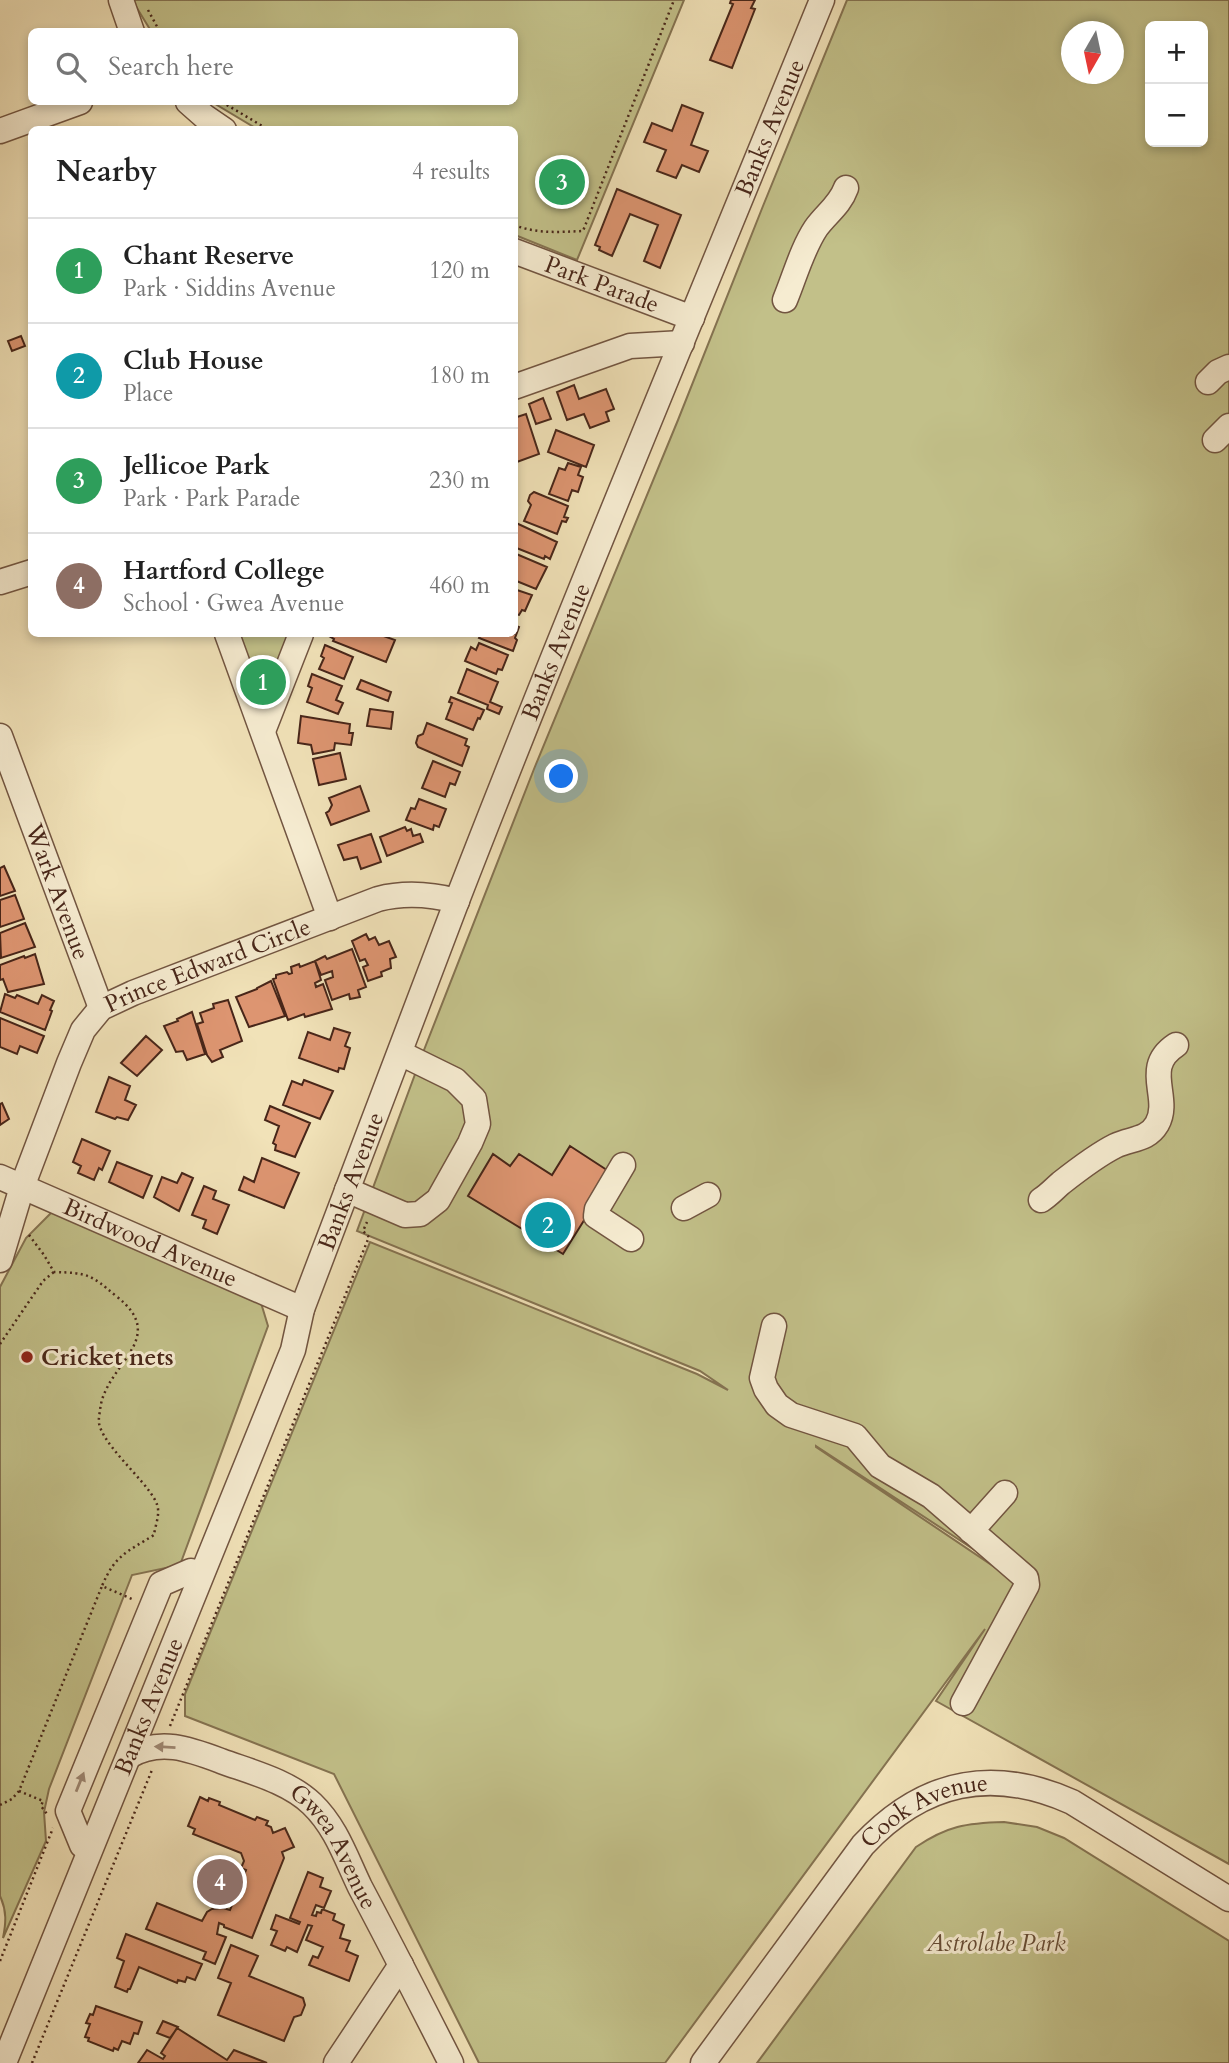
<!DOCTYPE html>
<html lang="en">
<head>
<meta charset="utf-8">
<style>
  :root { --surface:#fff; --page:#f2f2f2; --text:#222; --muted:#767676; --line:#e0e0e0; --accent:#8f2418 }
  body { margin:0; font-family:Cardo,serif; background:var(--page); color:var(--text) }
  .controls { position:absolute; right:21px; top:21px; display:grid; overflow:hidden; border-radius:10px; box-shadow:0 4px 10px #0003 }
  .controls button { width:63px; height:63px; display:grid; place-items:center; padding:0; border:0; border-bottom:2px solid var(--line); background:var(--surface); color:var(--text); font:35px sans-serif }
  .compass { position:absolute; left:1061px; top:21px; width:63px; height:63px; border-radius:50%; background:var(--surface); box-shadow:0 4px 10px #0003; rotate:189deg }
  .you { position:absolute; left:562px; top:777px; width:24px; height:24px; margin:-18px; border:5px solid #fff; border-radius:50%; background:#1a73e8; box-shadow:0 0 0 10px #1a73e833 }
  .badge { display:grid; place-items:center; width:46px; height:46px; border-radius:50%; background:var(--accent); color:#fff; font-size:23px; font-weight:700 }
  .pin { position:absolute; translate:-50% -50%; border:4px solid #fff; box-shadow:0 2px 7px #0006 }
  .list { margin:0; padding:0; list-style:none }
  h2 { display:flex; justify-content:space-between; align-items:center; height:91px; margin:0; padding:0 28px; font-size:30px }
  h2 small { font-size:23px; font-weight:400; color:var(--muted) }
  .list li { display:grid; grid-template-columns:46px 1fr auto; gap:21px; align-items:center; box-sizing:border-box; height:105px; padding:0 28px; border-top:2px solid var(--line) }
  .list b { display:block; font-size:26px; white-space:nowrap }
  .list p { margin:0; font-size:23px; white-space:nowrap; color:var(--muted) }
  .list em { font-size:23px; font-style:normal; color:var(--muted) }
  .icon { flex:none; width:38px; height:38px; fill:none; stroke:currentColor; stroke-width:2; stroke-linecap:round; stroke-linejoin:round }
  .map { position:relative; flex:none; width:1229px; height:2063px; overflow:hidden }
  .search { position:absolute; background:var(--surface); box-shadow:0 4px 10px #0003; left:28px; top:28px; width:490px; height:77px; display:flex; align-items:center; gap:18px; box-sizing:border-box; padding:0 24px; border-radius:10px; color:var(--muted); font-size:26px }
  .panel { position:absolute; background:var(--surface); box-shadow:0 4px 10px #0003; left:28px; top:126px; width:490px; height:511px; border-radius:10px }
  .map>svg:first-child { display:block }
  .green { fill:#c2c089; stroke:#857351; stroke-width:2; fill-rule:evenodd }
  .building { fill:#dd9571; stroke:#482619; stroke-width:2 }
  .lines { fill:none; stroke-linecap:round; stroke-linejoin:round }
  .minor-casing { stroke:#725541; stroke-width:27 }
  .path { stroke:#482619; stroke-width:2.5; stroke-dasharray:2 3.5; stroke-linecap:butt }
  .minor { stroke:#f6ecd1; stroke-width:24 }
  .oneway { fill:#9f8975 }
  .poi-dot { fill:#8f2418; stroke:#f6ecd1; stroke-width:2.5 }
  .labels { text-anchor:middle; stroke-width:6; stroke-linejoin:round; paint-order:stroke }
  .street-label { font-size:24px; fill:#482619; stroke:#f6ecd1 }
  .poi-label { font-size:24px; font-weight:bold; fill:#482619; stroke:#f6ecd1; text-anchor:start }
  .park-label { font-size:24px; font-style:italic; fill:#664c35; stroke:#f6ecd1 }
</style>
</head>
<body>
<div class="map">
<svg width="1229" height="2063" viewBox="0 0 1229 2063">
  <rect width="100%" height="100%" fill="#f1e2b8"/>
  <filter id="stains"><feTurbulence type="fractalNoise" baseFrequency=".00286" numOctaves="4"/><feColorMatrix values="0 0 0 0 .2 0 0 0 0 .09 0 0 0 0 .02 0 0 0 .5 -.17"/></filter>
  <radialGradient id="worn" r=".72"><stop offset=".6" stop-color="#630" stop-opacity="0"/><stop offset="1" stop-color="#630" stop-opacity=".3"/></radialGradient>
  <!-- green -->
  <path class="green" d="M132,0H684L577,260L515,235L514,130L257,129L212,102H514V32L151,31Z
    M847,0H1229V1864L936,1701L985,1629L665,2063H479L334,1774L185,1716V1694L370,1242L697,1374L728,1390L700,1371L357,1231L424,1050L534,769L678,420L763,206ZM1150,26H1203V142H1150ZM1072,32H1114V74H1072ZM816,1447V1446L1019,1579L1017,1582Z
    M227,634H301L263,731Z
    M52,1212L261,1303L268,1326L180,1565L132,1575L49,1789L44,1812L46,1841L3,1938C6,1923 7,1911 0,1896V1287L26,1238Z
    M1004,1822L1037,1827L1064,1838L1229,1941V2063H757L916,1847C947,1826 966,1823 1004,1822Z"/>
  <!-- building -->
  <path class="building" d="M731,0H755L751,8L755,9L732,68L710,60L733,4L730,3Z
    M682,105L703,113L691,145L708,151L699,172L682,165L676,178L657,171L666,150L644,142L652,123L672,131Z
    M617,189L681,215L660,268L644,261L658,225L630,214L612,256L599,250L600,247L595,245Z
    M21,336L25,346L12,351L8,341Z
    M574,385L579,399L606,389L614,409L606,412L609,421L590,428L584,414L567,420L557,392Z
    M543,398L551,419L536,424L529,404Z
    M526,414L539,454L514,463V418Z
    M556,430L594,445L586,467L548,452Z
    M568,463L581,467L578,475L583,477L578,492L572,490L568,501L549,494L559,468L565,470Z
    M534,492L568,506L564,517L568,518L566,522L562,521L557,534L524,521L531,505L528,501L530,495Z
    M514,522L557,542L550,559L545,556L544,559L514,547Z
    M514,553L547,567L536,589L514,580Z
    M514,589L532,595L525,611L522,610L519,615L514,614Z
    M514,625L519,627L515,638L517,640L513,651L479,638L481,634H514Z
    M330,634H378L395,640L386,662L333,641L334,639L329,636Z
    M479,643L508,655L502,670L498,669L496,674L465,661L471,647L476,650Z
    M325,645L353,657L344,679L319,669L324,658L321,656Z
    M467,669L498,682L490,702L502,707L499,714L487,709L488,705L458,693Z
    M312,674L342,686L336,700L343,703L338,714L307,702L312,688L308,686Z
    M361,680L391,692L388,701L357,689Z
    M451,697L484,710L480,719L478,718L473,730L446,719L452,703L449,702Z
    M370,709L393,712L391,729L367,726Z
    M301,716L350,724L349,733H353L351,745L335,743L334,750L313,754L311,745L298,743Z
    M427,723L467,739L465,745L469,747L462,766L418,747L416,743L418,736L423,734Z
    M340,753L346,779L319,785L313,759Z
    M433,761L460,772L455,785L450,783L445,797L422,788Z
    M360,786L369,811L331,825L326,813L329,811L332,805L329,798Z
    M419,799L446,809L439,827L434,825L433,830L406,820L411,808L415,809Z
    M405,827L407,831L411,829L413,836L420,834L423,842L387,856L380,837Z
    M371,834L381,862L361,869L357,857L344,860L338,845Z
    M4,866L15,891L0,896V868Z
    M15,895L24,919L0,927V900Z
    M25,923L35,947L1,958L0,933Z
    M366,934L369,940L375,937L379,945L389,941L396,957L390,959L391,968L381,972L382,976L368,981L363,967L368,965L365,959L360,961L352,941Z
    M352,949L366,987L358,990L360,997L350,999L349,994L332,1000L325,980L333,977L332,971L321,975L315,961L325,956L327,959Z
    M35,954L44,984L8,992L3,979L0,980V965L24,956L25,958Z
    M315,961L321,980L315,983L316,987L323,984L332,1009L305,1017L304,1014L288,1020L273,979L276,978V975L287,972L289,974L292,973L291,967L299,964L300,967Z
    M271,981L285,1016L249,1027L236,997L257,989V988Z
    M5,994L15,998L17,995L38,1004L42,995L54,1001L50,1010L52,1011L45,1030L0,1012Z
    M228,1000L242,1041L220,1050L223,1057L212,1062L207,1055L197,1024L203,1022L200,1013L214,1008L213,1004Z
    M192,1012L205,1054L187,1060L183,1051L176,1052L164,1026L178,1021L177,1019Z
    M0,1018L44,1036L37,1053L20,1046L17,1054L0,1047Z
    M334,1028L350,1033L345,1046L350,1048L344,1069L339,1068L338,1072L299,1058L308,1032L330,1040Z
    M146,1036L162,1050L137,1076L121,1063Z
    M109,1077L130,1086L125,1100L136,1105L128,1120L117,1117L115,1119L96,1112Z
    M304,1080L333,1091L320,1119L283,1105L292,1081L302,1085Z
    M2,1103L9,1119L0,1125V1104Z
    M270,1106L310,1123L295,1157L275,1150L276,1145L273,1143L279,1126L265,1120Z
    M82,1139L110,1151L102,1170L99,1168L94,1180L78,1173L81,1166L73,1162Z
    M570,1146L613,1174L563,1254L468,1196L493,1154L510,1166L519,1154L552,1175Z
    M262,1158L299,1173L284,1208L239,1190L244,1177L254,1182Z
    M117,1162L152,1176L143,1198L109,1182Z
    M182,1173L193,1178L179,1211L154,1197L162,1177L177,1183Z
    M204,1186L216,1191L213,1199L229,1205L217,1234L203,1228L206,1220L192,1215Z
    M200,1797L208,1801L209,1798L220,1802L219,1805L255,1820L257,1817L268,1821L266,1825L271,1827L273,1833L285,1828L294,1847L282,1852L284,1858L252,1938L224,1927V1925L219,1923L217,1934L226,1937L215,1964L203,1959L206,1952L146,1929L157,1903L202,1921L207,1912L212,1909L223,1908L230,1910L246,1870L241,1868L244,1861L241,1853L193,1834L195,1829L188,1826Z
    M308,1872L323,1878L320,1887L331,1891L324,1908L316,1905L312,1915L316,1916L317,1912L321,1913L322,1909L335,1914L333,1920L344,1925L340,1938L350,1941L346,1951L358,1956L349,1981L309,1965L313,1956L318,1958L323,1947L306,1940L312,1926L308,1925L297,1952L287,1947L285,1951L271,1945L277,1931L271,1929L276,1915L299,1924L300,1922L290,1918Z
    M126,1934L202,1964L195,1980L187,1977L185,1982L178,1980L177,1983L139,1967L130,1989H128L127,1992L115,1987L124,1961L117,1958Z
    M231,1945L258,1956L249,1976L303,1998L305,2005L301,2015L294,2017L284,2041L218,2015L231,1983L218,1978Z
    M96,2006L142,2022L138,2034L134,2033L130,2044L122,2041L118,2050L114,2048L113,2051L88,2041L89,2038L85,2037L90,2024L86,2023L90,2014L93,2015Z
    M163,2021L178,2027L170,2038L157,2033Z
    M177,2028L227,2060L234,2050L267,2063H138L147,2050L163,2059L165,2056L161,2053Z"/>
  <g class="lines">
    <!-- minor casing -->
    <g class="minor-casing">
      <g id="minor">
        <path d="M121,0L132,32"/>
        <path d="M188,102L205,117L224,130"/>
        <path d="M0,131L80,102"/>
        <path id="s1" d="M514,251L692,318"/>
        <path d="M785,300C795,276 802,249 816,228C826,214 840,205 846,188"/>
        <path d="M1208,382L1218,372L1229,367"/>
        <path d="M514,387L630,346L682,343"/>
        <path d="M1215,440L1229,426"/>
        <path d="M0,582L32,572"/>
        <path d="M227,634L330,918"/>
        <path d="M263,731L301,634"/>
        <path id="s2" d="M0,736L101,1008"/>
        <path d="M623,1165L597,1209L596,1216L631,1239"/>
        <path id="s3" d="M0,1177L302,1309"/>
        <path d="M347,1190L405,1215L420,1214L438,1200L470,1143L478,1124L474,1099L455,1080L400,1053"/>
        <path d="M1041,1200C1049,1195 1054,1189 1061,1183C1075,1172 1101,1153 1115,1146C1131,1138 1147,1141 1157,1124C1172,1097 1141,1068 1176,1045"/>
        <path d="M684,1208L708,1195"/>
        <path id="s4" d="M0,1260L22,1187L69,1063L83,1030L101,1008L133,993L378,899C405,892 430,894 457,901"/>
        <path d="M774,1326L762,1378L766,1389L777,1405L791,1415L855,1436L880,1466L931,1496L1026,1578L1027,1585L963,1703"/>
        <path d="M971,1531L1005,1493"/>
        <path id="s5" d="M129,1756C160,1738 189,1749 221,1761C251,1772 288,1781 312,1804C336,1827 346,1858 360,1887C391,1945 421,2004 451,2063"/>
        <path d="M82,1845L68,1811L161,1584L191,1571"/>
        <path id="s6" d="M4,2063L293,1350L302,1309C355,1172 405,1035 458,898C575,597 700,299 822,0"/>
        <path d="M336,2063L401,1965"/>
        <path id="s7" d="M703,2063L863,1845C923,1781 991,1766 1072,1802L1229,1899"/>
      </g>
    </g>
    <!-- path -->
    <path class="path" d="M148,10L160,32
      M222,102L269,130
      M514,225C538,234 558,232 583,231L674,0
      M29,1235L44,1255L54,1272C88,1273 90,1274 116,1296C172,1339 103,1365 100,1411C99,1416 98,1422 100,1427C109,1453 157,1490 158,1509C159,1517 155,1527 154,1535C127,1552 115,1555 102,1586L132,1599
      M0,1344L43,1281L54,1272
      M170,1726L369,1237L363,1231L367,1222
      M19,1791L43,1801L41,1806L47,1814
      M0,1805L12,1799L19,1791L102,1586
      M0,1961L53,1828
      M32,2063L152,1770"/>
    <!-- minor -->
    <use href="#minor" class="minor"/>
  </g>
  <!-- one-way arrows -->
  <defs><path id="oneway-solid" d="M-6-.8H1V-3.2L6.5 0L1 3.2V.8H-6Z" transform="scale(1.75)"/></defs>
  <g class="oneway">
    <use href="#oneway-solid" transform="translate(165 1747) rotate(-177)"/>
    <use href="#oneway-solid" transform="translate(80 1782) rotate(-68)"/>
  </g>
  <!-- markers -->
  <circle class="poi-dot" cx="27" cy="1357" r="7"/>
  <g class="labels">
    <!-- street labels -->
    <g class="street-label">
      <text dy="8" stroke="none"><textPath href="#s6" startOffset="2082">Banks Avenue</textPath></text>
      <text dy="8" stroke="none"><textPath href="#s1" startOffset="94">Park Parade</textPath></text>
      <text dy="8" stroke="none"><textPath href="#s6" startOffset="1516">Banks Avenue</textPath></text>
      <text dy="8" stroke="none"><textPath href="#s2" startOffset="166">Wark Avenue</textPath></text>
      <text dy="8" stroke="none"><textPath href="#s4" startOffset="388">Prince Edward Circle</textPath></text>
      <text dy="8" stroke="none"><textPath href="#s6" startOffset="948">Banks Avenue</textPath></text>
      <text dy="8" stroke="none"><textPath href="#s3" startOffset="164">Birdwood Avenue</textPath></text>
      <text dy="8" stroke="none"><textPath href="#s6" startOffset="385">Banks Avenue</textPath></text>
      <text dy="8" stroke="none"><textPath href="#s7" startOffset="343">Cook Avenue</textPath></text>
      <text dy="8" stroke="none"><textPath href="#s5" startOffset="245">Gwea Avenue</textPath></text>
    </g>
    <!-- poi labels -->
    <g class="poi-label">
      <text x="41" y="1365">Cricket nets</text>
    </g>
    <!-- park labels -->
    <g class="park-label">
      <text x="996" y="1951">Astrolabe Park</text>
    </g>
  </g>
  <rect width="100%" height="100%" filter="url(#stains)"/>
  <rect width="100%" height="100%" fill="url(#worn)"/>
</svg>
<div class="controls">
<button>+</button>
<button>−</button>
</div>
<svg class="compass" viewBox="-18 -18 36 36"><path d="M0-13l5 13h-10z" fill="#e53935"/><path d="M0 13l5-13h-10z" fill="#767676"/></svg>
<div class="you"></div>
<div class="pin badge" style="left:263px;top:682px;background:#2e9e5b">1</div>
<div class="pin badge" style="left:548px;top:1225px;background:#0f9aa8">2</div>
<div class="pin badge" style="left:562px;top:182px;background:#2e9e5b">3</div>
<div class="pin badge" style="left:220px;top:1882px;background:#8d6e63">4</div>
<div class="search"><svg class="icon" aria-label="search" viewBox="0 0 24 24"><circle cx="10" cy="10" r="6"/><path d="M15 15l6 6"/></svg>Search here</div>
<section class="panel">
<h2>Nearby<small>4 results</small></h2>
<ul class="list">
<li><span class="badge" style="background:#2e9e5b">1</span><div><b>Chant Reserve</b><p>Park · Siddins Avenue</p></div><em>120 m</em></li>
<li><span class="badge" style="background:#0f9aa8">2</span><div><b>Club House</b><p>Place</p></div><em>180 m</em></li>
<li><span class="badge" style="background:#2e9e5b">3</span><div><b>Jellicoe Park</b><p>Park · Park Parade</p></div><em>230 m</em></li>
<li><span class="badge" style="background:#8d6e63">4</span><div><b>Hartford College</b><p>School · Gwea Avenue</p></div><em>460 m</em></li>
</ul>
</section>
</div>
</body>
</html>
